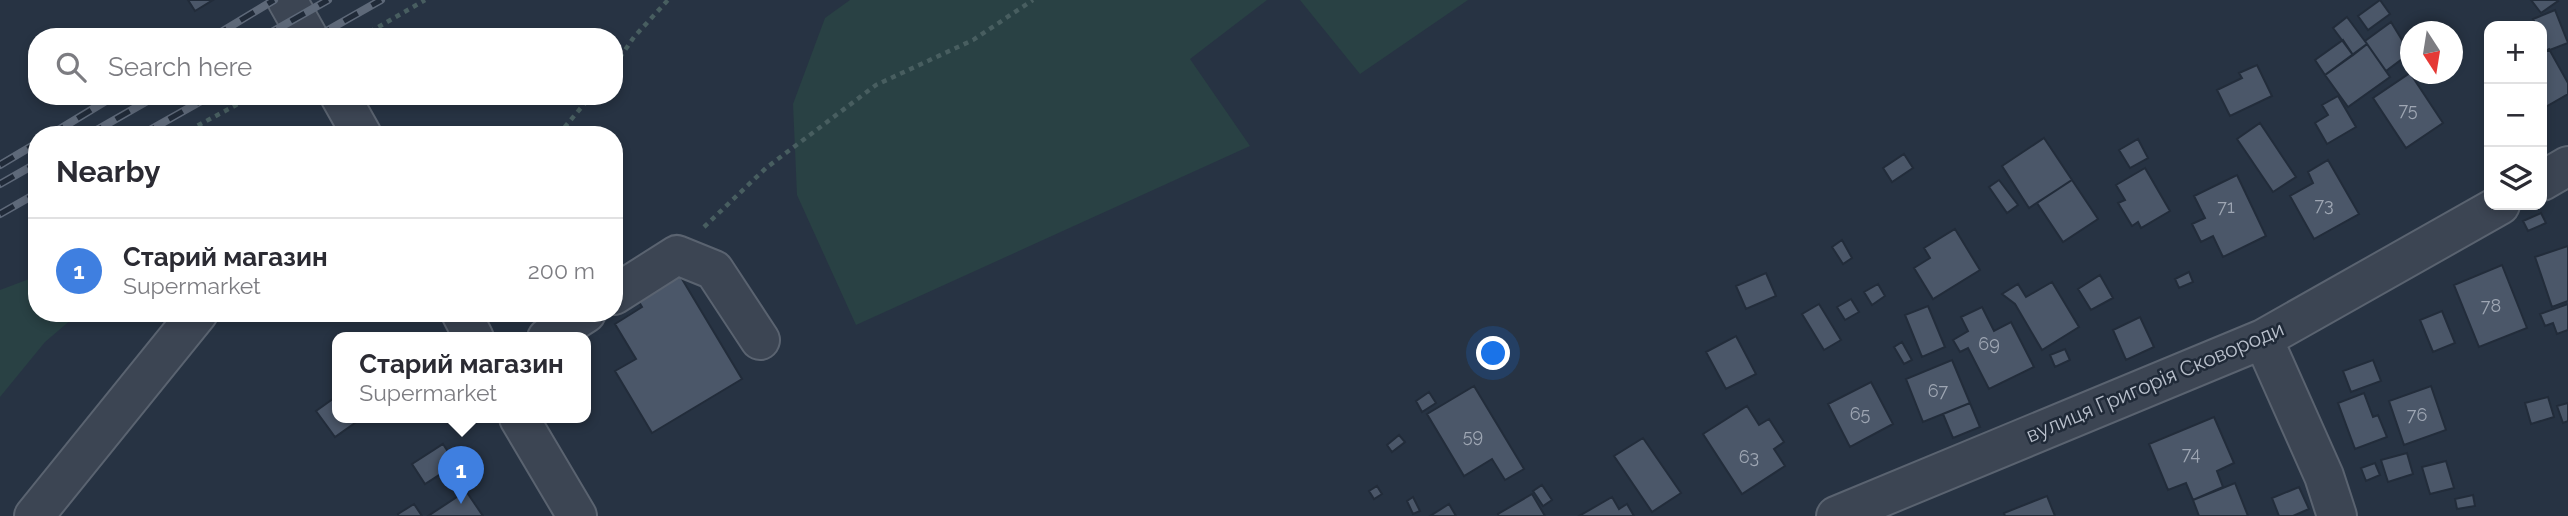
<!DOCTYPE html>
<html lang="en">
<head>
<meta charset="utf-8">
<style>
  :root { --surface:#fff; --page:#f7f7f7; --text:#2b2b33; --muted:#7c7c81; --line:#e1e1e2; --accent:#0b8043 }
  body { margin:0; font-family:Raleway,sans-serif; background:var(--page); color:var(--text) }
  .controls { position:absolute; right:21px; top:21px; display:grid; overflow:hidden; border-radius:14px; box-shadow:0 4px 10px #0003 }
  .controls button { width:63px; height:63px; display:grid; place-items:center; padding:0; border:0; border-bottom:2px solid var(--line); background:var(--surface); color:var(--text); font:35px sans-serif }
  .compass { position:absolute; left:2400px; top:21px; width:63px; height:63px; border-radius:50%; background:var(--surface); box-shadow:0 4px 10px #0003; rotate:168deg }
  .you { position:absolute; left:1494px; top:354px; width:24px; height:24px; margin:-18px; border:5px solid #fff; border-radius:50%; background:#1a73e8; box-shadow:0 0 0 10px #1a73e833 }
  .badge { display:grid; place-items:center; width:46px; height:46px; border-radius:50%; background:var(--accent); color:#fff; font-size:23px; font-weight:700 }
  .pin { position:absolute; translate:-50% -58px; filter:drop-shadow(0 2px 4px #0008) }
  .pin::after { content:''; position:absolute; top:37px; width:24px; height:21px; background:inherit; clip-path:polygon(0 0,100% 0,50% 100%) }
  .popup { position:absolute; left:332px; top:332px; width:259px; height:91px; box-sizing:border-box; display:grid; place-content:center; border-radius:14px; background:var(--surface); filter:drop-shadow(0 2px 5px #0005); font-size:23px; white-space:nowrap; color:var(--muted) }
  .popup b { font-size:26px; color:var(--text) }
  .popup::after { content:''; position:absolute; left:50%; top:100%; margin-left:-14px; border:14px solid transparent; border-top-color:var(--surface) }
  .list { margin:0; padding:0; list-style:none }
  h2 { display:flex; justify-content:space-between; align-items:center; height:91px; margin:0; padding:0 28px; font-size:30px }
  h2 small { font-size:23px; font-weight:400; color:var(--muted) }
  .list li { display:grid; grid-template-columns:46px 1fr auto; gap:21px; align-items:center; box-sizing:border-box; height:105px; padding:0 28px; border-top:2px solid var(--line) }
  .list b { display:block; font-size:26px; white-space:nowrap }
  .list p { margin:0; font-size:23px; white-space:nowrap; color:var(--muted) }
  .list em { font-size:23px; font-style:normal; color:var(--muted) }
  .icon { flex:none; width:38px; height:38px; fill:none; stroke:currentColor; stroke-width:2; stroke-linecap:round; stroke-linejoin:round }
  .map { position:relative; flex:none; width:2568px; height:516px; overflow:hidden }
  .search { position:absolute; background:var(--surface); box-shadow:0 4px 10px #0003; left:28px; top:28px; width:595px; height:77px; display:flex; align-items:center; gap:18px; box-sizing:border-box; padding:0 24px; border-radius:28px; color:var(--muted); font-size:26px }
  .panel { position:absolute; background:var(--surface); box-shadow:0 4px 10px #0003; left:28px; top:126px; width:595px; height:196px; border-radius:28px }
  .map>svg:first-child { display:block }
  .green { fill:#294144 }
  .building { fill:#4b5769; stroke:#222c3a; stroke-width:2 }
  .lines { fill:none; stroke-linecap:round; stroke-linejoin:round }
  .minor-casing { stroke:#5a6370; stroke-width:42 }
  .path { stroke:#485e60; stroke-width:4.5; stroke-dasharray:5 5; stroke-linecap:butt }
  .minor { stroke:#3c4553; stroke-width:38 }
  .rail-casing { stroke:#5e6979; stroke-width:8 }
  .rail { stroke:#202a38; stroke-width:5; stroke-dasharray:16; stroke-linecap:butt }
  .labels { text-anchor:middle; stroke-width:5; stroke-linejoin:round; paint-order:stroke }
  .number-label { font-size:18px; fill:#9ea6b3 }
  .street-label { font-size:21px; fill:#b9c0cc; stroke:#202a38 }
</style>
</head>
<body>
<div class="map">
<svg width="2568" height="516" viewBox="0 0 2568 516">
  <rect width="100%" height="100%" fill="#273343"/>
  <!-- green -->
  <path class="green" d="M850,0H1267L1190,59L1250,146L856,325L797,195L793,104L825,18Z
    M1300,0H1468L1360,74Z
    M37,276V313H79L45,342L0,397V290Z"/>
  <!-- building -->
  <path class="building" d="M188,0H213L195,11Z
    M2380,0L2390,14L2368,30L2358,16Z
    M2531,0H2557L2558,1L2541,13Z
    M2555,10L2568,43L2542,53V26H2533L2536,25L2533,19Z
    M2347,17L2367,44L2353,55L2333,28Z
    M2391,22L2410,53L2386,71L2365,41Z
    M2343,40L2353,55L2325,75L2315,60Z
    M2367,44L2390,77L2348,107L2325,75Z
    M2549,49L2568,83V94L2542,109V53Z
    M2257,65L2272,96L2230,116L2217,90L2242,78L2239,73Z
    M2410,73L2443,123L2406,148L2373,98Z
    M2338,96L2356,127L2327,144L2315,123L2328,115L2322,105Z
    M2260,123L2296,177L2273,192L2237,139Z
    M2044,138L2072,180L2029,208L2002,166Z
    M2138,139L2148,158L2130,168L2119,150Z
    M1904,154L1913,168L1892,182L1883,168Z
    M2328,160L2359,214L2314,239L2290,196L2313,183L2308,172Z
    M2145,168L2170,211L2141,228L2138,222L2132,226L2118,203L2125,200L2116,185Z
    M2237,175L2266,236L2223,257L2213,236L2201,242L2192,224L2205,218L2194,196Z
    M1999,180L2018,205L2007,213L1989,187Z
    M2072,180L2098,219L2063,242L2037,203Z
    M2541,213L2546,223L2528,231L2523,221Z
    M1955,229L1980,270L1933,299L1914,268L1930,258L1924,248Z
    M1842,240L1852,258L1843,264L1832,247Z
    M2568,246V301L2552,307L2535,257Z
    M2502,265L2527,328L2479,347L2454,285Z
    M676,269L742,379L652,433L615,371L636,359L615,324L642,307L634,294Z
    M2189,272L2193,282L2179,288L2175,279Z
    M1766,273L1776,296L1746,309L1736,286Z
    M2100,275L2113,298L2091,310L2078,289Z
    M2052,282L2079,327L2042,350L2015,304L2002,294L2018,284L2026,297Z
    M1878,284L1885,296L1872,305L1864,292Z
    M1851,299L1859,312L1845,320L1837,307Z
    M1819,304L1841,340L1824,350L1802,314Z
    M2568,304V330L2557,334L2553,323L2545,326L2540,314Z
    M1928,306L1945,347L1922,357L1905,315Z
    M1982,307L1994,331L2011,322L2034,367L1989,389L1968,348L1960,352L1953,340L1968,331L1961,317Z
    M2442,311L2455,343L2433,352L2420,320Z
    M2140,317L2154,347L2126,360L2113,330Z
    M1736,336L1756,374L1726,389L1706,352Z
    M1902,342L1912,360L1904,364L1894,347Z
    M2065,349L2070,360L2055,367L2050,355Z
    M1952,360L1970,403L1923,422L1906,379Z
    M2373,360L2381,381L2351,392L2343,371Z
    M1871,382L1893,424L1850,447L1828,404Z
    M1474,386L1524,469L1505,480L1492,459L1464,476L1427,414Z
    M2431,386L2446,430L2404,445L2389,401Z
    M1429,392L1436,403L1422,412L1416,401Z
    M2364,393L2373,417L2378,415L2387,437L2355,449L2338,403Z
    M337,396V418H362L335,437L316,411Z
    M2548,397L2554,417L2531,424L2525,403Z
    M1970,403L1980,427L1953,438L1943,414Z
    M2568,403V421L2563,423L2557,406Z
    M1747,406L1759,425L1769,419L1784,442L1774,449L1785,466L1742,494L1703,434Z
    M2214,417L2234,463L2217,471L2223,487L2193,500L2186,483L2168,490L2149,444Z
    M1399,435L1405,442L1392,452L1387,445Z
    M1643,438L1681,493L1652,512L1614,456Z
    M443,444L456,464L425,484L412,464Z
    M2407,453L2413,474L2388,482L2381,460Z
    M2446,461L2454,488L2430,494L2422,467Z
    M2375,463L2380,475L2366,481L2361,468Z
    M2235,483L2248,516H2199L2193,500Z
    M1542,485L1552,500L1543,506L1533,491Z
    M1377,486L1382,494L1374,499L1369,491Z
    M2299,487L2309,509L2293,516H2279L2272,498Z
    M466,491L483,516H428Z
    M1532,494L1545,516H1499L1498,514Z
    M2473,495L2475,506L2457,509L2455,499Z
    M2047,496L2055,516H2005L2004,513Z
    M1413,497L1420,511L1413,514L1407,501Z
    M1612,497L1619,509L1627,504L1634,516H1579Z
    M414,504L422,516H399L398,514Z
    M1449,504L1456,516H1430Z"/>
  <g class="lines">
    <!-- minor casing -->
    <g class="minor-casing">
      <path id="minor" d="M287,0L308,37
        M340,96L362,135
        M2542,181L2568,166
        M614,295L677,255L714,270L760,340
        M461,313L474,338
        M547,338L586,313
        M2263,339L2324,476L2337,516
        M519,418L577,516
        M34,516L198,313
        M1836,516L2263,339L2500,205"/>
    </g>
    <!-- path -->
    <path class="path" d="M361,37L425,0
      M614,66L634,37L668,0
      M180,135L253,96
      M558,135L591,96
      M704,227L766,168L876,85L973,40L1033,0"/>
    <!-- minor -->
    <use href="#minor" class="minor"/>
    <!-- rail casing -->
    <g class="rail-casing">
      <path id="rail" d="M213,37L274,0
        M263,37L328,0
        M316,37L381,0
        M50,135L114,96
        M88,135L156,96
        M141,135L210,96
        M0,165L37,143
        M0,184L37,163
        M0,214L37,193"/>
    </g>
    <!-- rail -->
    <use href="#rail" class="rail"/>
  </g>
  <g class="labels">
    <!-- number labels -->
    <g class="number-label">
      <text x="2408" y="116">75</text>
      <text x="2324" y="211">73</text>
      <text x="2226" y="213">71</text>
      <text x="2491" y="312">78</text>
      <text x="1989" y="350">69</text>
      <text x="1938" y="397">67</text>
      <text x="1860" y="420">65</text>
      <text x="2417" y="421">76</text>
      <text x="1473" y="442">59</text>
      <text x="2191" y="460">74</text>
      <text x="1749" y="463">63</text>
    </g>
    <!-- street labels -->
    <g class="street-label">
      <text transform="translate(2155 382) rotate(-23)" y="7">вулиця Григорія Сковороди</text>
    </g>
  </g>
</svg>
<div class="controls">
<button>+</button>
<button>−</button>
<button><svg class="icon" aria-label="layers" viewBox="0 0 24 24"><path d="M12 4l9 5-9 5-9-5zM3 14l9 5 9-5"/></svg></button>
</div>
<svg class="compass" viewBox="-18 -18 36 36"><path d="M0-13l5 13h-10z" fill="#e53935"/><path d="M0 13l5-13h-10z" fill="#7c7c81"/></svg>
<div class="you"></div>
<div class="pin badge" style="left:461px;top:504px;background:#3f7fe0">1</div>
<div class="popup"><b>Старий магазин</b>Supermarket</div>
<div class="search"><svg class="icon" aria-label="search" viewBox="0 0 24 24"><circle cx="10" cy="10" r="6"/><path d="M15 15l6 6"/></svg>Search here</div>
<section class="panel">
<h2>Nearby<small></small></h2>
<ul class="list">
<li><span class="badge" style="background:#3f7fe0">1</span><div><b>Старий магазин</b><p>Supermarket</p></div><em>200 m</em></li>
</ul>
</section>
</div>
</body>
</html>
